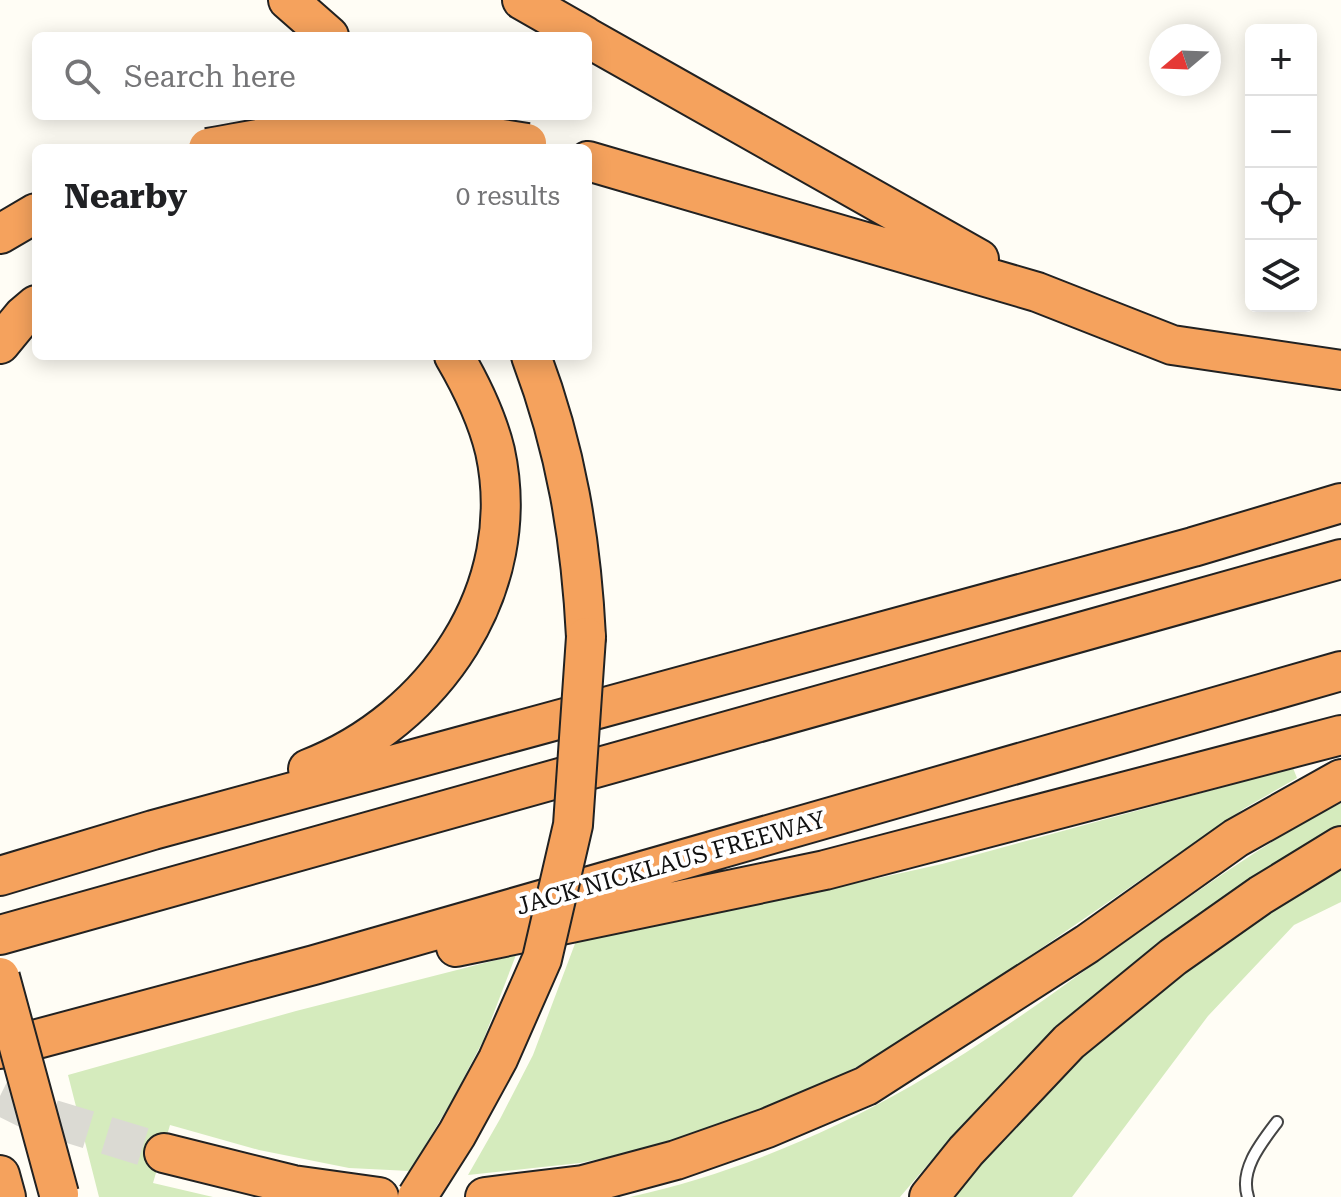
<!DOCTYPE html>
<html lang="en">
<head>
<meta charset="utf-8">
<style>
  :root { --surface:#fff; --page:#f2f2f2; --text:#202124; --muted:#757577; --line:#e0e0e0 }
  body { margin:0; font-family:"Roboto Serif",serif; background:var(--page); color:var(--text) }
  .controls { position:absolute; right:24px; top:24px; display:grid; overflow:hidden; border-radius:12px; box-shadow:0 4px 20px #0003 }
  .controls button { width:72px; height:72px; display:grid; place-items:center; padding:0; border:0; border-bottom:2px solid var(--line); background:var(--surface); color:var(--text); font:40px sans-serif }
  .compass { position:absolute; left:1149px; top:24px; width:72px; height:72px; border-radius:50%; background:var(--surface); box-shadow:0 4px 20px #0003; rotate:251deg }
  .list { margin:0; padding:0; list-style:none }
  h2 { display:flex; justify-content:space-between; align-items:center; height:104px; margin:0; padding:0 32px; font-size:34px }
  h2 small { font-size:26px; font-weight:400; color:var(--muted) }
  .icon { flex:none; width:44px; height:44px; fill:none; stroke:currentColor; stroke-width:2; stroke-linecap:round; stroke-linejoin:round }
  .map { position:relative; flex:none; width:1341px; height:1197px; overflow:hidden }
  .search { position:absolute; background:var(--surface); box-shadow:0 4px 20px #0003; left:32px; top:32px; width:560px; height:88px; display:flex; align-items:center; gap:20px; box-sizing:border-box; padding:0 28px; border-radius:12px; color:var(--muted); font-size:30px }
  .panel { position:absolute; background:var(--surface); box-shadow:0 4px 20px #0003; left:32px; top:144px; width:560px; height:216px; border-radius:12px }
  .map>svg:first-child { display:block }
  .green { fill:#d5ebbd }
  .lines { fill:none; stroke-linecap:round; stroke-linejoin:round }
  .motorway-tunnel { stroke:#dbdad3; stroke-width:38; stroke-dasharray:38 19; stroke-linecap:butt }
  .service-casing { stroke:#444; stroke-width:14 }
  .motorway-casing { stroke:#222; stroke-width:42 }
  .service { stroke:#fff; stroke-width:10 }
  .motorway { stroke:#f5a25d; stroke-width:38 }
  .motorway-bridge-casing { stroke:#222; stroke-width:42; stroke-linecap:butt }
  .motorway-bridge { stroke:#f5a25d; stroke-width:38 }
  .labels { text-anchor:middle; stroke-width:8; stroke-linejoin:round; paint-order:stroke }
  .street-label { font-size:24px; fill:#111; stroke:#fff }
</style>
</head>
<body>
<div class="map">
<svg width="1341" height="1197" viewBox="0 0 1341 1197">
  <rect width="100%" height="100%" fill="#fffdf5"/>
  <!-- green -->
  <path class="green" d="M1293,768L1297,778L1245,808L915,1035L805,1095L729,1124L646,1149L580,1163L468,1175L500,1119L533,1055L576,941L753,906L942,864Z
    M1341,803V827L1293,854L1032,1054L961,1126L900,1197H630C728,1175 824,1136 911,1086C988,1042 1060,988 1132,937C1200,890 1267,840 1341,803Z
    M1341,863V902L1294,925L1208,1016L1072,1197H939C1001,1133 1063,1069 1132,1011C1198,956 1270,910 1341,863Z
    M516,955L483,1041L451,1102L410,1171L349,1168L259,1150L170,1125L153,1183L213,1197H99L68,1075L296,1011Z"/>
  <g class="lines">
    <!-- motorway-tunnel -->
    <path class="motorway-tunnel" d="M0,1096L34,1113L164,1153"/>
    <!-- service casing -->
    <g class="service-casing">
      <path id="service" d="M1248,1197C1239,1170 1261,1143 1277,1122"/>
    </g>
    <!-- motorway casing -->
    <g class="motorway-casing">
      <path id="motorway" d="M288,0L329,36
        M522,0L585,36
        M588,38L979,259
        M588,161L1037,292L1172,345L1341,370
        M0,234L36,213
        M0,344L23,316L36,305
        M531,356C566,449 581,538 586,637
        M308,769C434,720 525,589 495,451C487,418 471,385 454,356
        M0,876L153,830L1193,547L1341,503
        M0,935L1341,559
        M456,947L825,870L1341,735
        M0,1049L314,965L1341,671
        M164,1153L293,1185L379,1197
        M0,1175L6,1197
        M485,1197L583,1185L676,1160L767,1128L866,1086L1087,944L1236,838L1341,779
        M929,1197L966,1151L1069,1042L1173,957L1261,895L1341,846"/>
    </g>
    <!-- service -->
    <use href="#service" class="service"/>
    <!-- motorway -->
    <use href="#motorway" class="motorway"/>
    <!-- motorway-bridge casing -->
    <g class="motorway-bridge-casing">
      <path id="motorway-bridge" d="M208,148C247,141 285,133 324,129C392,123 461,132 527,143
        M0,977L59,1194
        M417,1197L457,1134L498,1059L542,959L573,825L586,637"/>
    </g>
    <!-- motorway-bridge -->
    <use href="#motorway-bridge" class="motorway-bridge"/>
  </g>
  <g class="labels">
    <!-- street labels -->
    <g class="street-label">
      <text transform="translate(671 863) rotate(-16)" y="8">JACK NICKLAUS FREEWAY</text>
    </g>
  </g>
</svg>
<div class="controls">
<button>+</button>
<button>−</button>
<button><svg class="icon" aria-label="locate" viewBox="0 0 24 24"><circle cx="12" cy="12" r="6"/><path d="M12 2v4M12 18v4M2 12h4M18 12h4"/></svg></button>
<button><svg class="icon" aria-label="layers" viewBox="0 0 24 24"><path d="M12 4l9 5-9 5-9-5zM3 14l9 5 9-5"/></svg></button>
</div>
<svg class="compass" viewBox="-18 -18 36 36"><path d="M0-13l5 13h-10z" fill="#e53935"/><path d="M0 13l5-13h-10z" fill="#757577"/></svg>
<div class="search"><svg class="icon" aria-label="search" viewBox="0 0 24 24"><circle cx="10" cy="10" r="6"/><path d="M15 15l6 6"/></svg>Search here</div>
<section class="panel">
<h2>Nearby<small>0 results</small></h2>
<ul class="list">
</ul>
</section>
</div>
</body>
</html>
